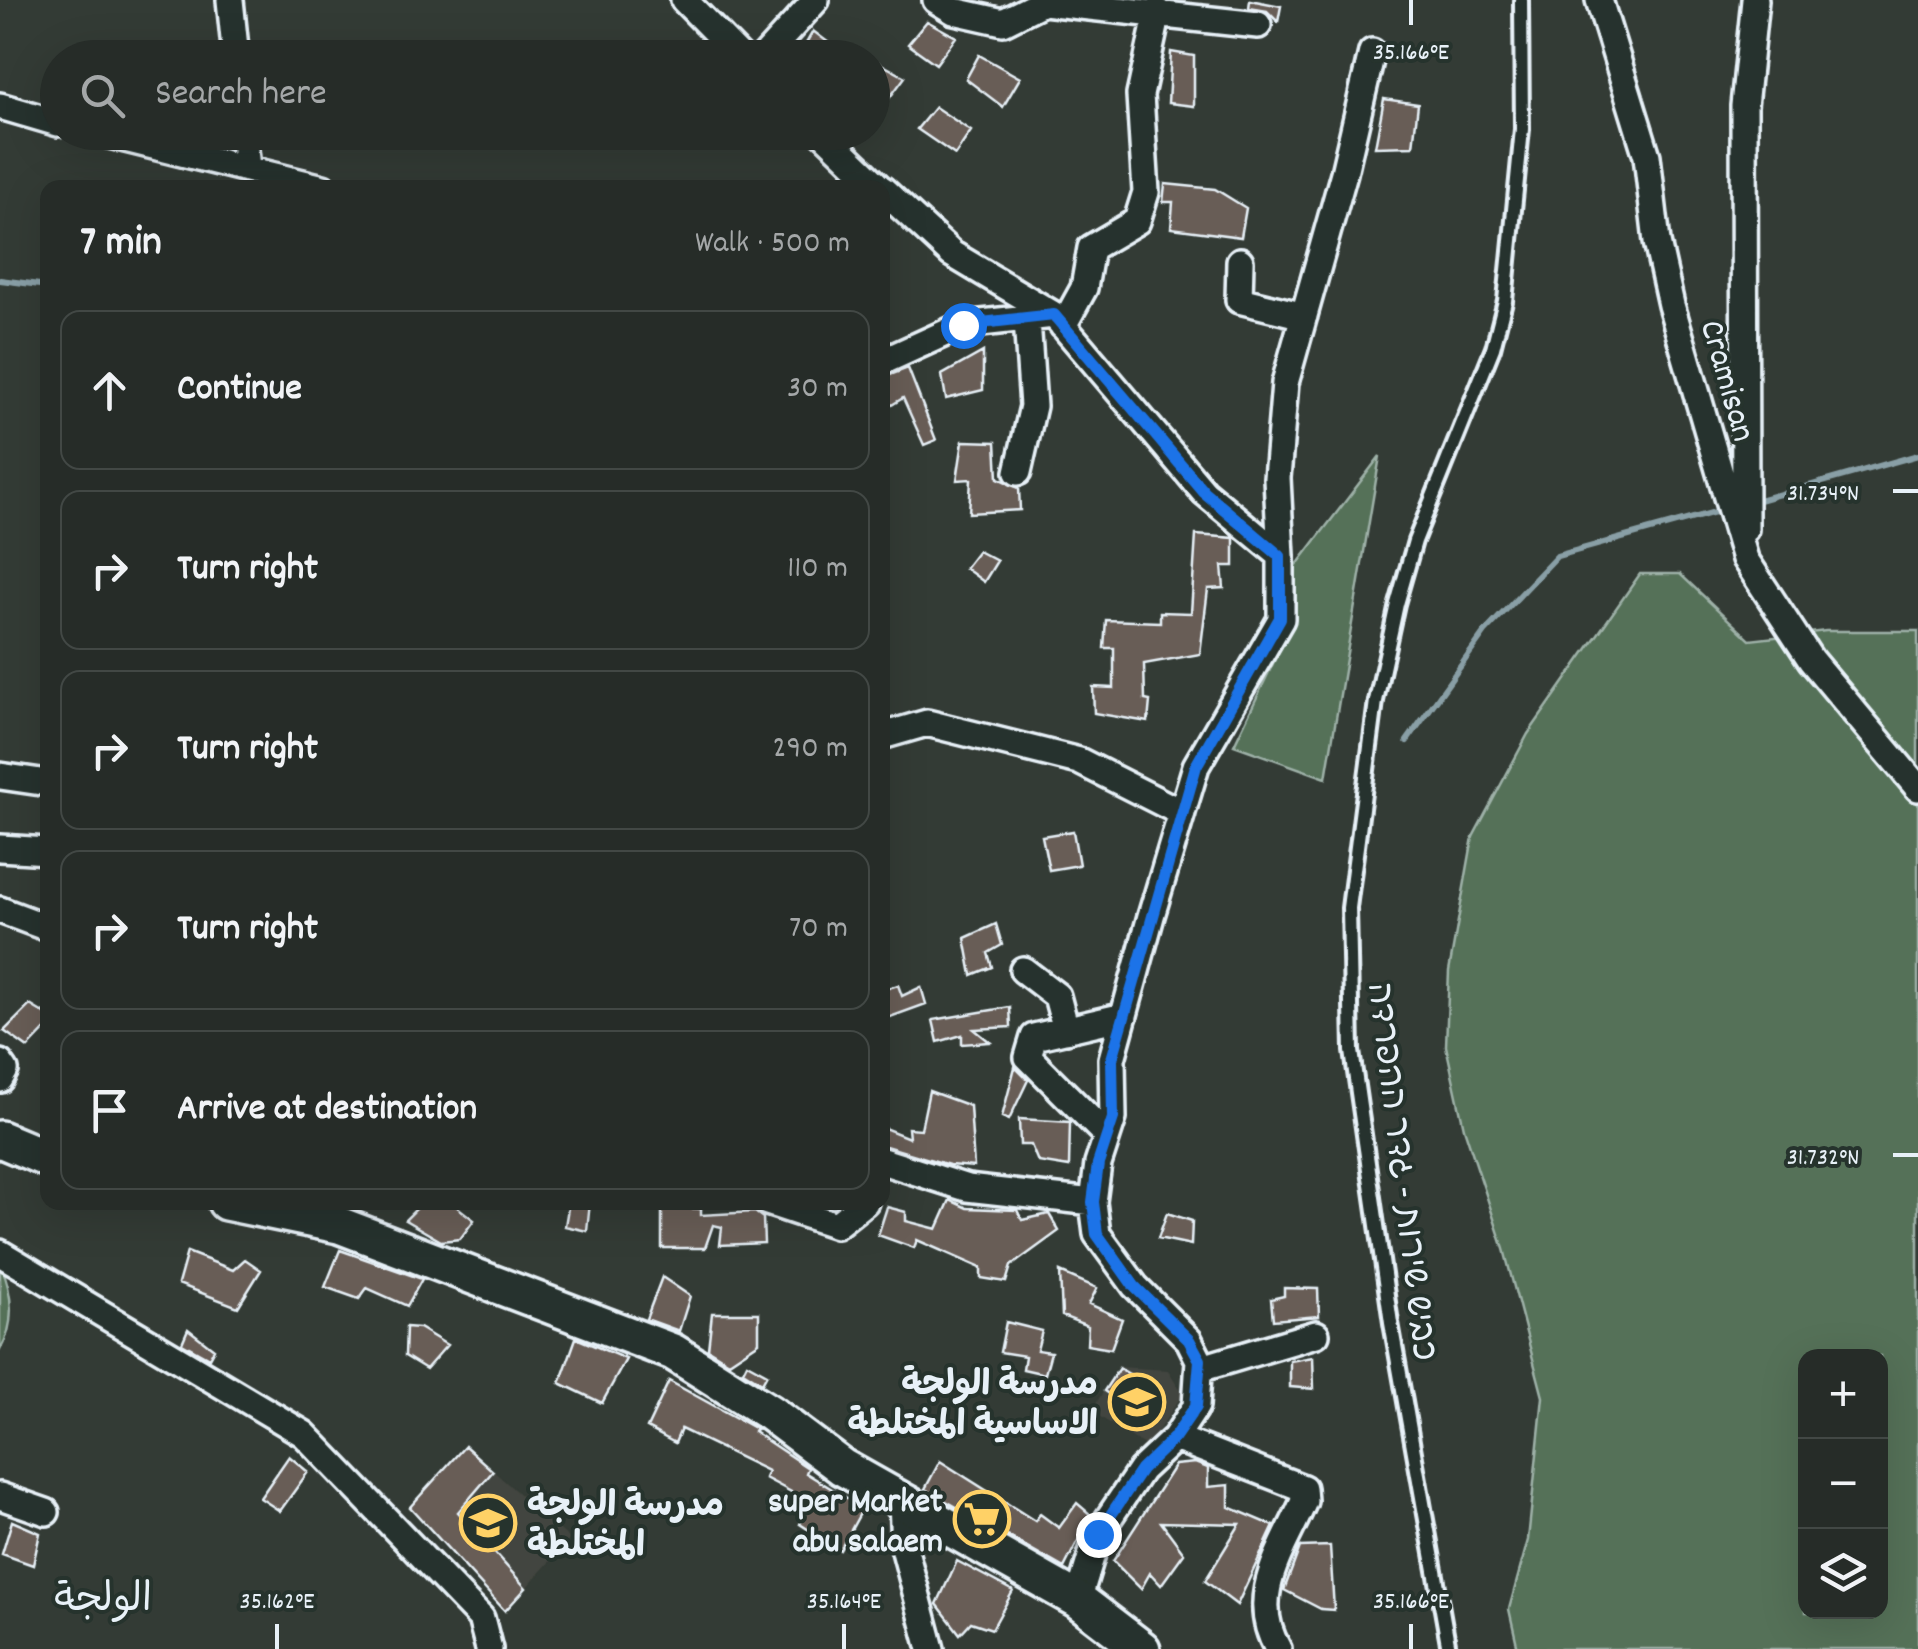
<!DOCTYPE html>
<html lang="en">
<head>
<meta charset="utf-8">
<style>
  :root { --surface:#262c28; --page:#323834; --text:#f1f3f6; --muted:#a4a7a8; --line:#424845 }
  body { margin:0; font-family:Dekko,"Playpen Sans Arabic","Playpen Sans Hebrew",sans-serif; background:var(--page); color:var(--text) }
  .controls { position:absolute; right:30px; bottom:30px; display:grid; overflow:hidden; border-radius:20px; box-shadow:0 10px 40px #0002 }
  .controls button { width:90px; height:90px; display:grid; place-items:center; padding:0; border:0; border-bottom:2px solid var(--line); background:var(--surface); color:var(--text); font:50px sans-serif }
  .stop { position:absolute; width:30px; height:30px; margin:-22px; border:8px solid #1a73e8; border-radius:50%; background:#fff }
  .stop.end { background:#1a73e8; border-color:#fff; box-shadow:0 2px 10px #0008 }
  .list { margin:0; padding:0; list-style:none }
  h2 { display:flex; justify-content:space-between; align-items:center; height:130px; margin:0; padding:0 40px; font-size:42px }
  h2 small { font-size:32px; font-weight:400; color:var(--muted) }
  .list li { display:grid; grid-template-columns:65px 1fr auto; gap:30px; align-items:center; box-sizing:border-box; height:160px; margin:0 20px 20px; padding:0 20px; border:2px solid var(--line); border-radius:20px }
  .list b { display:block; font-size:38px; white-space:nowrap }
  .list em { font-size:32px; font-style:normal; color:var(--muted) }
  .icon { flex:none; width:55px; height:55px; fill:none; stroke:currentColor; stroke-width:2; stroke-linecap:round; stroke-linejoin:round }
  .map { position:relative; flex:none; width:1918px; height:1649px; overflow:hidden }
  .search { position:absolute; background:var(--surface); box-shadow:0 10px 40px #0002; left:40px; top:40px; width:850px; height:110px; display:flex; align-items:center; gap:25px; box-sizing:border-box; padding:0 35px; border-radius:55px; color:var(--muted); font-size:38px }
  .panel { position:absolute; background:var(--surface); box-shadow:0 10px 40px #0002; left:40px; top:180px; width:850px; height:1030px; border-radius:20px }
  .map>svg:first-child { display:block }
  .built { fill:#43453f }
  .green { fill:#547158; stroke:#9eb1a8; stroke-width:2.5; fill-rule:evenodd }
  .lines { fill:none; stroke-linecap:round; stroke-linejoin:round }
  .stream { stroke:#899fa6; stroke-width:6 }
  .building { fill:#685d56; stroke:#e8f1f8; stroke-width:2.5 }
  .lane-casing { stroke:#e8f1f8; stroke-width:20 }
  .street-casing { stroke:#e8f1f8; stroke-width:32 }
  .secondary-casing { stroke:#e8f1f8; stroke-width:42 }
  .lane { stroke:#26332d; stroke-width:12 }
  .street { stroke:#26332d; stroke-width:25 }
  .secondary { stroke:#26332d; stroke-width:35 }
  .route { stroke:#1a73e8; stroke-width:12 }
  .ticks { fill:none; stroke:#e8f1f8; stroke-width:4 }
  .labels { text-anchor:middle; stroke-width:8; stroke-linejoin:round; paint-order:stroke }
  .street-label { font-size:35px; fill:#e8f1f8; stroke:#26332d }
  .poi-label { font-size:35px; font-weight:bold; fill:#e8f1f8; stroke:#26332d; text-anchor:end }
  .quarter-label { font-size:40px; fill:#e8f1f8; stroke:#26332d }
  .ticks-label { font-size:25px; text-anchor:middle; fill:#e8f1f8; stroke:#26332d; stroke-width:8; stroke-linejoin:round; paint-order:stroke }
</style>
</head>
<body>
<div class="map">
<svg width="1918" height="1649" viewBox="0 0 1918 1649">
  <rect width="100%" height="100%" fill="#333b35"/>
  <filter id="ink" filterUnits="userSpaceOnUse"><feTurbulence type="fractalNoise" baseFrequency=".01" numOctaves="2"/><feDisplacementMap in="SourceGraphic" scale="20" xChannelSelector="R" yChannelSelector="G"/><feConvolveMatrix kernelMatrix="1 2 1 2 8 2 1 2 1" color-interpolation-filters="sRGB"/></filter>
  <g filter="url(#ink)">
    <!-- built -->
    <path class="built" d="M1119,1367L1168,1370L1183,1394L1147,1447L1091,1411Z
      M465,1446L570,1539L505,1611L410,1507Z"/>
    <!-- green -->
    <path class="green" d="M1380,456L1326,778L1234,745L1290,628L1293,570Z
      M1640,574H1680L1750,640L1826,631H1918V1649H1518L1509,1609L1528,1540L1543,1397L1504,1249L1464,1128L1446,1046L1449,971L1473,837L1528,734ZM1806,1356H1880V1612H1806Z
      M0,1262C12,1291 17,1322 0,1350Z"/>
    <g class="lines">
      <!-- stream -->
      <path class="stream" d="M0,280L48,286
        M1752,502L1918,455
        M1407,741L1485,632L1557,556L1726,509"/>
    </g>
    <!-- building -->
    <path class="building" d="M1250,0L1281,6L1278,22L1267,11L1249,8Z
      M927,21L956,37L936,64L908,44Z
      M813,31L849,58H798Z
      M1171,52L1194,56V106L1168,103Z
      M979,55L1020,78L1003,107L966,79Z
      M872,59L905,77L885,104L872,95Z
      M1384,99L1418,104L1413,146L1375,147Z
      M935,107L971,131L955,155L917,129Z
      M1165,184L1215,189L1246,208L1241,237L1171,228L1173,202H1163Z
      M983,352V390L946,399L942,375Z
      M908,368L936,440L924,445L903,398L882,411V378Z
      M963,441L996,442L998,478L1019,488L1020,510L969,513L971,479L957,480Z
      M1196,535L1234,538V566H1222L1224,588L1208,589L1200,654L1144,664L1145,700L1150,701L1148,722L1094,713L1093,687L1114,688V648H1104L1106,620L1160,622V612L1191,613Z
      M978,551L997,561L984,582L965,568Z
      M1073,831L1079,865L1049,870L1042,836Z
      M996,924L1002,945L988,953L992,967L972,975L965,938Z
      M898,985L902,996L921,987L926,1004L882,1020V990Z
      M30,1005L48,1016V1027L28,1048L4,1031Z
      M1010,1007L1011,1027L974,1029L990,1042L962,1044V1035L938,1042L933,1020Z
      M1015,1067L1028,1080L1009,1120L1002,1117Z
      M929,1091L970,1106L974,1167L949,1165L882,1145V1127L909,1138L908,1128L921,1129Z
      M1019,1119L1070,1122L1069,1167L1038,1162L1031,1145H1020Z
      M950,1200L967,1208L1017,1210L1022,1220L1049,1214L1059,1231L1011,1266L1006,1282L981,1278V1268L917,1240L914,1248L878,1235L887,1207L906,1212V1221L937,1229Z
      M423,1202H451L474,1220L460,1239L441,1241L405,1220Z
      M569,1202H590L587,1231L565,1226Z
      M662,1207L701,1209V1215L755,1212L763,1218L764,1243L720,1245L722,1227L713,1225L705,1248H662Z
      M1167,1213L1192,1221L1191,1245L1158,1238Z
      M340,1250L422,1279L407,1306L367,1288L359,1299L325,1287Z
      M187,1252L233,1270L245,1259L261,1270L238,1307L178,1284Z
      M1060,1272L1097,1288L1089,1304L1122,1319L1111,1349L1087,1345L1088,1326L1062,1316Z
      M662,1277L690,1296L679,1331L646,1319Z
      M1284,1288L1318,1289L1319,1316L1273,1320L1271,1299L1284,1296Z
      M712,1313H759V1342L729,1362L708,1349Z
      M1006,1322L1042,1331L1037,1350L1051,1352L1045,1374L1023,1369L1025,1356L1000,1352Z
      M406,1327L419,1328L447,1345L426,1369L405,1356Z
      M188,1329L214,1349L209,1358L182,1343Z
      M576,1338L626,1359L602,1403L560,1383Z
      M1313,1357L1314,1389L1290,1387V1361Z
      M747,1363L767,1374L762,1383L743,1371Z
      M1119,1368L1149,1386L1132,1410L1104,1391Z
      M669,1381L756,1429L754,1432L808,1468L806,1473L863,1508L840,1550L800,1524L812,1503L765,1478L768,1471L681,1429L675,1443L647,1428Z
      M465,1446L493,1471L458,1512L526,1588L505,1611L410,1507Z
      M289,1456L308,1472L280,1511L260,1498Z
      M940,1461L1035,1521L1040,1514L1059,1528L1077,1503L1091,1515L1064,1568L925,1489Z
      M1195,1463L1208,1468V1487L1229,1485V1507L1274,1526L1237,1605L1205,1581L1240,1524L1161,1522L1184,1553L1161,1585L1150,1573L1141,1589L1113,1561L1175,1465Z
      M12,1521L40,1533L33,1565L2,1554Z
      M1330,1546L1334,1610L1321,1609L1284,1590L1300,1547Z
      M957,1561L1013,1591L992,1629L971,1622L960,1634L937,1604Z"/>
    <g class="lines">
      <!-- lane casing -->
      <g class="lane-casing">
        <path id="lane" d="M1449,1649L1391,1323L1352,1051L1349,908L1376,701L1397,604L1415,541L1493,348L1505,301L1522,129L1521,0"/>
      </g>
      <!-- street casing -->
      <g class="street-casing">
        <path id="street" d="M230,0L236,58
          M684,0L741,58
          M936,0L954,11L1003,22L1043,2L1258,25
          M1599,0L1647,156L1657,242L1671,305L1745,559L1811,660L1918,788
          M763,58L816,0
          M0,106L58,123
          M97,132L323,188
          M243,132L247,168
          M822,132L880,188
          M882,189L952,254L1054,315L1204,492L1281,556V619L1196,766L1151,916L1112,1059L1113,1118L1098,1164L1093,1202L1097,1234L1135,1286L1189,1340L1199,1360L1196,1406L1175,1438L1141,1470L1098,1534L1078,1600
          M1240,261L1239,300L1304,316
          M1063,326L1084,288L1091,248L1137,221L1146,192L1140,95L1158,12
          M882,362L963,325L1054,315
          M1018,472L1033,406L1027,320
          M1745,529L1744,106L1755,0
          M1281,556L1277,478L1285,383L1344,173L1372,52
          M882,736L927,723L1079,761L1182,813
          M0,776L48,783
          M0,848L48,851
          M0,910L48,928
          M1023,970L1057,996L1066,1030
          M0,1063L5,1070L0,1079
          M1107,1136L1028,1057L1034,1037L1124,1016
          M882,1161L967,1188L1093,1202
          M767,1202L836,1225L865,1202
          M0,1253L304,1434L481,1618L489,1649
          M1199,1369L1316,1334
          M1175,1438L1303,1488L1304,1501C1282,1551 1247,1597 1278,1649
          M0,1496L46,1512
          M902,1500L904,1547L931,1649"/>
      </g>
      <!-- secondary casing -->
      <g class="secondary-casing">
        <path id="secondary" d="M0,1139L48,1159
          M226,1202L339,1225L673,1352L770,1413L842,1467L1078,1600L1142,1649"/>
      </g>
      <!-- lane -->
      <use href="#lane" class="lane"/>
      <!-- street -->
      <use href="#street" class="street"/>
      <!-- secondary -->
      <use href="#secondary" class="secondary"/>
    </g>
  </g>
  <g class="lines" filter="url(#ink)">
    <!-- route -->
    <path class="route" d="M963,325L1054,315L1204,492L1280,556V618L1196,766L1112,1059L1113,1118L1098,1164L1093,1202L1097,1234L1134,1286L1189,1340L1200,1360L1196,1406L1174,1438L1141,1470L1098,1534"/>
  </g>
  <!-- ticks -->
  <path class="ticks" d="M1411,0V25M1893,491H1918M1893,1155H1918M277,1624V1649M844,1624V1649M1411,1624V1649"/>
  <!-- icons -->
  <defs>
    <g id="school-ring" transform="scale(2.875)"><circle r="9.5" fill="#26332d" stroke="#ffd166" stroke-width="1.5"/><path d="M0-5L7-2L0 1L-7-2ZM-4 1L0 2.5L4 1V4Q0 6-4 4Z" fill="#ffd166"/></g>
    <g id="supermarket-ring" transform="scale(2.875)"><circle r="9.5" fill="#26332d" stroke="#ffd166" stroke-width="1.5"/><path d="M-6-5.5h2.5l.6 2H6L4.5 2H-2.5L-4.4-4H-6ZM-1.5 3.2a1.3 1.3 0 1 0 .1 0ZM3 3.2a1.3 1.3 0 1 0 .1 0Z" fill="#ffd166"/></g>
  </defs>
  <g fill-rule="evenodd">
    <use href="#school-ring" x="1137" y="1402"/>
    <use href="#supermarket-ring" x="982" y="1519"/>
    <use href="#school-ring" x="488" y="1523"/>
  </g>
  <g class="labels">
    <!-- street labels -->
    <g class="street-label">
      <text transform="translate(1730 380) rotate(74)" y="12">Cramisan</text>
      <text transform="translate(1404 1171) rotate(83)" y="12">כביש שירות - גדר ההפרדה</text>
    </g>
    <!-- poi labels -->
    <g class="poi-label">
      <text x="1098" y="1394">مدرسة الولجة<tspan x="1098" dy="40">الاساسية المختلطة</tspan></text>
      <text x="943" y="1511">super Market<tspan x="943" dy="40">abu salaem</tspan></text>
      <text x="527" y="1515" text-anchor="start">مدرسة الولجة<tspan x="527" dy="40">المختلطة</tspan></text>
    </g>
    <!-- quarter labels -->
    <g class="quarter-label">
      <text x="103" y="1610">الولجة</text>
    </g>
  </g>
  <g class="ticks-label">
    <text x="1411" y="59">35.166°E</text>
    <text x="1823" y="500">31.734°N</text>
    <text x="1823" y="1164">31.732°N</text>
    <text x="277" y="1608">35.162°E</text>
    <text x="844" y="1608">35.164°E</text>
    <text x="1411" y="1608">35.166°E</text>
  </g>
</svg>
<div class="controls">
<button>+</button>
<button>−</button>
<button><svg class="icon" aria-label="layers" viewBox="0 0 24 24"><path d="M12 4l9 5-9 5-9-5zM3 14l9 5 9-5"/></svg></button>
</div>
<div class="stop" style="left:963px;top:325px"></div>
<div class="stop end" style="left:1098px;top:1534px"></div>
<div class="search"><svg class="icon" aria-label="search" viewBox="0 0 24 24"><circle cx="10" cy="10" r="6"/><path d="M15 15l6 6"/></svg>Search here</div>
<section class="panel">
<h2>7 min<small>Walk · 500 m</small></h2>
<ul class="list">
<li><svg class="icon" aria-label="ahead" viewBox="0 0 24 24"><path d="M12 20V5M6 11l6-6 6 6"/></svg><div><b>Continue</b></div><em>30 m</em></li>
<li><svg class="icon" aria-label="right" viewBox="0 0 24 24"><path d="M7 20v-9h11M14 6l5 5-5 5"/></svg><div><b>Turn right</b></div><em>110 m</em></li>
<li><svg class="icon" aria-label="right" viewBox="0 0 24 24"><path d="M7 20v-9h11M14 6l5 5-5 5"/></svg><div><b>Turn right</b></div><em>290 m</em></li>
<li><svg class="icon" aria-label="right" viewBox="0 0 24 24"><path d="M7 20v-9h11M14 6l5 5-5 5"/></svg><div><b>Turn right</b></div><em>70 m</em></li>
<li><svg class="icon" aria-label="arrive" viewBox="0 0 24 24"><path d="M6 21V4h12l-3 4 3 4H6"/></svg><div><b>Arrive at destination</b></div></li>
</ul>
</section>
</div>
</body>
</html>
